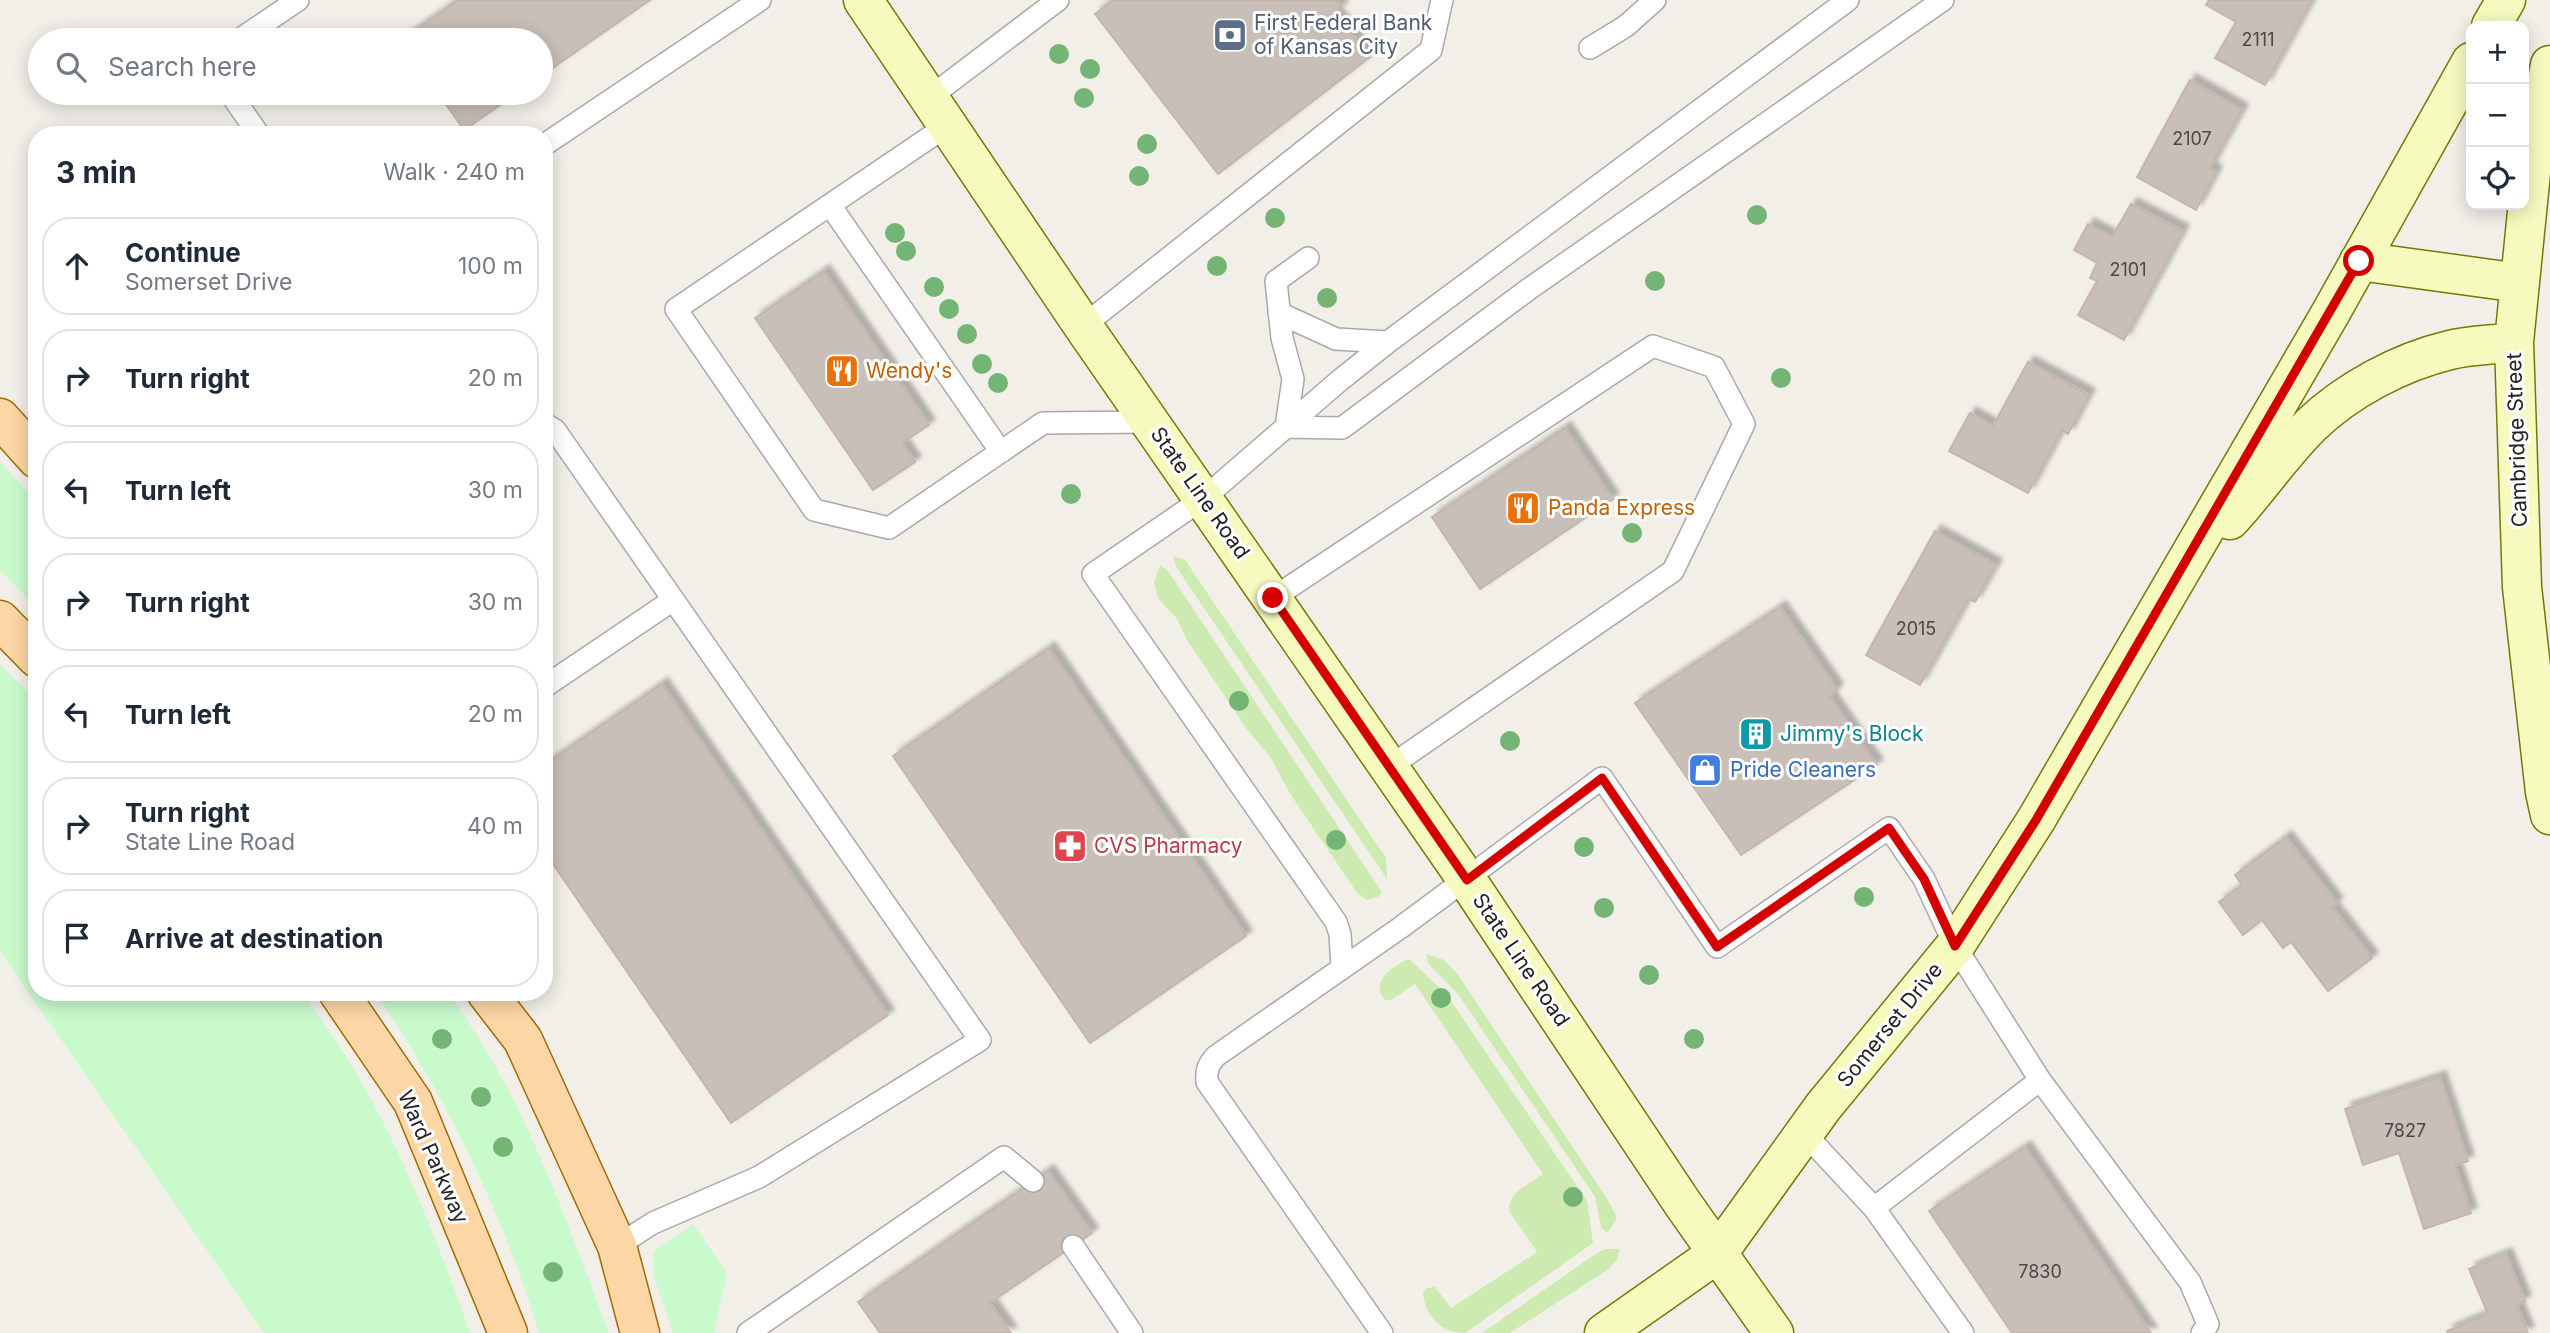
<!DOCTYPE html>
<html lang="en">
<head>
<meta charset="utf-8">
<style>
  :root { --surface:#fff; --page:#f2f2f3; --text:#1f2937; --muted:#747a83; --line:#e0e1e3 }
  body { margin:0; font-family:Inter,sans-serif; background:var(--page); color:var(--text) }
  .controls { position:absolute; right:21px; top:21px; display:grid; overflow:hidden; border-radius:14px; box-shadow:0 4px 18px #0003 }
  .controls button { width:63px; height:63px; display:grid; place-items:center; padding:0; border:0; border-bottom:2px solid var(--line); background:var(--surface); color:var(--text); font:35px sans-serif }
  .stop { position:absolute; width:21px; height:21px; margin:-16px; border:5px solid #d40000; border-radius:50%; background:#fff }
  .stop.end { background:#d40000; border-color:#fff; box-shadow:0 2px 7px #0008 }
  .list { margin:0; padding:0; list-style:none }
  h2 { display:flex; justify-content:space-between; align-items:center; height:91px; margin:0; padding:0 28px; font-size:30px }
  h2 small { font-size:23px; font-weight:400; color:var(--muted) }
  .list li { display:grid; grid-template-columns:46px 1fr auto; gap:21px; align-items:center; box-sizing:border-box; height:98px; margin:0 14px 14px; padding:0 14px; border:2px solid var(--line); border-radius:28px }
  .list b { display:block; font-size:26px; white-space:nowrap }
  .list p { margin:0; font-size:23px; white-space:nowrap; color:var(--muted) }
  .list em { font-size:23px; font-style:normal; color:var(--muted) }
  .icon { flex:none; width:38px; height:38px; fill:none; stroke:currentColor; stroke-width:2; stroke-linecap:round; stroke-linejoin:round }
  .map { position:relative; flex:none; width:2550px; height:1333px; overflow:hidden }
  .search { position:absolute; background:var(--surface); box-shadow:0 4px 18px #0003; left:28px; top:28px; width:525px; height:77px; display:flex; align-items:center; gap:18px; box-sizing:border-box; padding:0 24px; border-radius:38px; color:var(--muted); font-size:26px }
  .panel { position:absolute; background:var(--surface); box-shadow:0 4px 18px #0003; left:28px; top:126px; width:525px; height:875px; border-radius:28px }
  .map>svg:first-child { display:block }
  .grass { fill:#cdebb0 }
  .park { fill:#c8facc }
  .building { fill:#c7bfb8; stroke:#c4b6ab; stroke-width:2; filter:url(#shadow) }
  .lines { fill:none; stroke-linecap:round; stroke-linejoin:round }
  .lane-casing { stroke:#a9a9a9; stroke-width:24 }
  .secondary-casing { stroke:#707d05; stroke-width:41 }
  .primary-casing { stroke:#a06b00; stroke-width:41 }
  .lane { stroke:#fff; stroke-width:21 }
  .secondary { stroke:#f7fabf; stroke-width:38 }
  .primary { stroke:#fcd6a4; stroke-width:38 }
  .tree { fill:#74b475 }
  .route { stroke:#d40000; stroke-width:9 }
  .labels { text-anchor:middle; stroke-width:6; stroke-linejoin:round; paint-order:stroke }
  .number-label { font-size:18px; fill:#4b4948 }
  .service-label { font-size:21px; fill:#4e5e75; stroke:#fff; text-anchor:start }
  .food-label { font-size:21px; fill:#c56008; stroke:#fff; text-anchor:start }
  .street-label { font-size:21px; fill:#222; stroke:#fff }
  .culture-label { font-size:21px; fill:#0d838f; stroke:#fff; text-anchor:start }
  .shop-label { font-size:21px; fill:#366cbe; stroke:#fff; text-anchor:start }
  .health-label { font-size:21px; fill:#be3a42; stroke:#fff; text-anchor:start }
</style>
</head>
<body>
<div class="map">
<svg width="2550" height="1333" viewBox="0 0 2550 1333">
  <defs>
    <filter id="shadow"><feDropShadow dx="6" dy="-6" stdDeviation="2" flood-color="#0004"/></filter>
  </defs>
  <rect width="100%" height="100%" fill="#f2efe9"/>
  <!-- grass -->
  <path class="grass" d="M1173,556L1185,560L1386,858L1387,879L1177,568Z
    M1160,565L1168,571L1382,892L1378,897L1367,900L1357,893L1289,792L1271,758L1246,728L1187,640L1177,619L1158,598L1154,583Z
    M1426,954L1444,960L1457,973L1609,1202L1617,1218L1607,1233L1601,1227L1595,1197L1458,994L1429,965Z
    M1409,959L1447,995L1587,1201L1593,1243L1465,1333C1442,1333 1425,1317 1423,1293L1426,1288L1435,1287L1451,1308L1537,1252L1509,1211C1508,1191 1529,1185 1543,1174L1415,984L1391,1000H1385C1369,983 1393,965 1409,959Z
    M1605,1249H1620L1617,1260L1610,1268L1510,1333H1482L1597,1253Z"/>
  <!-- park -->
  <path class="park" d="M0,462L37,502V608L0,570Z
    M0,665L37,701V992H301C380,1092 428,1214 470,1333H264L0,951Z
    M375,992H447C524,1094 564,1216 609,1333H539C504,1215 445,1094 375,992Z
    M693,1224L727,1273L714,1333H673L653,1274V1252Z"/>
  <!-- building -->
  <path class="building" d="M458,0H650L541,76V40H401Z
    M1113,0H1336L1342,7L1335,12L1370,57L1218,174L1095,14Z
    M2209,0H2312L2265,85L2215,58L2236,22L2206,5Z
    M2190,80L2242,110L2210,168L2216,172L2196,210L2137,177Z
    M438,93H517L464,130Z
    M2131,204L2183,231L2124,340L2078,315L2097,281L2090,278L2097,263L2074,250L2088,224L2112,237Z
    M824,271L929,425L902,443L915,462L873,490L755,318Z
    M2028,362L2089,395L2068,434L2062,430L2028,493L1949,451L1970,413L1993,426Z
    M1565,428L1613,499L1480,589L1432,517Z
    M1935,531L1996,565L1975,602L1968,599L1920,685L1866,655Z
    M1780,607L1837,689L1830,697L1877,765L1741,855L1635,703Z
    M1049,648L1246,936L1090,1043L893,756Z
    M662,684L888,1015L731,1123L544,851V765Z
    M2286,837L2337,903L2332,907L2372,958L2328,991L2291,942L2283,948L2262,920L2243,935L2219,902L2242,885L2235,875Z
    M2440,1077L2468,1161L2455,1165L2471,1213L2424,1229L2399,1153L2363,1165L2345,1109Z
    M2025,1147L2151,1333H2012L1929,1211Z
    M1048,1171L1092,1233L990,1303L1011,1333H880L858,1302Z
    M2506,1254L2525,1301L2517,1305L2528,1333H2448L2447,1331L2488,1314L2469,1269Z"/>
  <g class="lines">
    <!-- lane casing -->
    <g class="lane-casing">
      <path id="lane" d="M239,40L298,0
        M1590,48L1626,26L1655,0
        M230,93L259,135
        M930,97L1058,0
        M948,125L676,309L814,510L889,528L1043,423L1151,422
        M544,145L760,0
        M830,205L1001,452
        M1279,313L1336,339L1388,342
        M1083,326L1431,50L1442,0
        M544,423L555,430L980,1040L759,1177L653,1223L617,1246
        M1286,427L1342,428L1529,289L1943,0
        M1286,427L1293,379L1282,338L1276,281L1308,258
        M1273,598L1653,346L1714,367L1744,424L1673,571L1389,767
        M544,687L673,600
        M1342,967L1340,934L1336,922L1093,574L1204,498L1339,381L1388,342L1848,0
        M1804,1133L1874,1208
        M1073,1246L1132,1333
        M748,1333L1004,1157L1033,1181
        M1382,1333L1207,1082C1206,1070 1208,1065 1216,1056L1400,928L1602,778L1717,947L1889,828L1924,879L1955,946L2040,1080L2190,1282L2208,1324L2202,1333
        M1963,1333L1874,1208L2040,1080"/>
    </g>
    <!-- secondary casing -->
    <g class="secondary-casing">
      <path id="secondary" d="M863,0L1083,326L1467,880L1683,1204L1774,1333
        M2491,26L2506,0
        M2550,65L2532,162L2514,342L2522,587L2545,792L2550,815
        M2359,261L2520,283
        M2230,520C2258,490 2281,455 2310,426C2347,390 2400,362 2450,350C2470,345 2493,345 2514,342
        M1604,1333L1718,1253L1823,1107L1955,946L2036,820L2330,314L2471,62"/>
    </g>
    <!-- primary casing -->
    <g class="primary-casing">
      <path id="primary" d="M0,418L37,459
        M0,620L37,658
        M338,992L413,1102L508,1333
        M486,992L523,1040L617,1246L640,1333"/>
    </g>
    <!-- lane -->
    <use href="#lane" class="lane"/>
    <!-- secondary -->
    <use href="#secondary" class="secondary"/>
    <!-- primary -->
    <use href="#primary" class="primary"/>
  </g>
  <!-- trees -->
  <g class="tree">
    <circle cx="1059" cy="54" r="10"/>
    <circle cx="1090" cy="69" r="10"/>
    <circle cx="1084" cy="98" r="10"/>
    <circle cx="1147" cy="144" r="10"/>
    <circle cx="1139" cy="176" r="10"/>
    <circle cx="1757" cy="215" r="10"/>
    <circle cx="1275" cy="218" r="10"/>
    <circle cx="895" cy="233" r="10"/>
    <circle cx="906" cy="251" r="10"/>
    <circle cx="1217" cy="266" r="10"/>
    <circle cx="1655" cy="281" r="10"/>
    <circle cx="934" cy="287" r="10"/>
    <circle cx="1327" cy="298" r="10"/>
    <circle cx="949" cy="309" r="10"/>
    <circle cx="967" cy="334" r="10"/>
    <circle cx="982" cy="364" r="10"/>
    <circle cx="1781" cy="378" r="10"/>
    <circle cx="998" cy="383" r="10"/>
    <circle cx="1071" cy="494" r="10"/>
    <circle cx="1632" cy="533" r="10"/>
    <circle cx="1239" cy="701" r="10"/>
    <circle cx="1510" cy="741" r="10"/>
    <circle cx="1336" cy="840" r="10"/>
    <circle cx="1584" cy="847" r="10"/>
    <circle cx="1864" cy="897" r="10"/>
    <circle cx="1604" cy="908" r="10"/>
    <circle cx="1649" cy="975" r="10"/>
    <circle cx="1441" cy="998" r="10"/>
    <circle cx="442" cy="1039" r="10"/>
    <circle cx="1694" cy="1039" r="10"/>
    <circle cx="481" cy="1097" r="10"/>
    <circle cx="503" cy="1147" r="10"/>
    <circle cx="1573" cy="1197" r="10"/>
    <circle cx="553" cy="1272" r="10"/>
  </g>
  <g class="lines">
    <!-- route -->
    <path class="route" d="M1273,598L1467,880L1602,778L1717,947L1889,828L1924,879L1955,946L2036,820L2359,261"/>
  </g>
  <!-- icons -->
  <defs>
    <g id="bank-square" transform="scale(1.75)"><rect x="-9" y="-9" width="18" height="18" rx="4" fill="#5c6f8a" stroke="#fff"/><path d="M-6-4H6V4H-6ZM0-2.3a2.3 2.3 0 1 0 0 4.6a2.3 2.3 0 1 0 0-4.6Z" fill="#fff"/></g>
    <g id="restaurant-square" transform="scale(1.75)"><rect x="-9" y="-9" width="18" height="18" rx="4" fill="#e8710a" stroke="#fff"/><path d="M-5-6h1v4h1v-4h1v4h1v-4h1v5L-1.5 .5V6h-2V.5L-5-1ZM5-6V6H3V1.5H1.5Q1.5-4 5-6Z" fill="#fff"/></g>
    <g id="building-square" transform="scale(1.75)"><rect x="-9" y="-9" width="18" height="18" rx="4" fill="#0f9aa8" stroke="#fff"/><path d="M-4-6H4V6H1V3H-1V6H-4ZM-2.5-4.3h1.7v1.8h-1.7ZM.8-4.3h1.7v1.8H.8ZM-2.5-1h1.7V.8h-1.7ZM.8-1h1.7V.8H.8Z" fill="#fff"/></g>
    <g id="shop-square" transform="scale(1.75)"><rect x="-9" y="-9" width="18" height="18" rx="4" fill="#3f7fe0" stroke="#fff"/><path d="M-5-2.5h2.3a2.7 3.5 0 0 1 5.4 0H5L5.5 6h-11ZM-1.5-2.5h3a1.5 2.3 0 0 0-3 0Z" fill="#fff"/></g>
    <g id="pharmacy-square" transform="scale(1.75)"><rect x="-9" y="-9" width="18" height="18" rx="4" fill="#e0444e" stroke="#fff"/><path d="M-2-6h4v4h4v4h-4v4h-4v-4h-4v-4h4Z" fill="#fff"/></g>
  </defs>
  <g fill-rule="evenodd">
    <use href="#bank-square" x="1230" y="35"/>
    <use href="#restaurant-square" x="842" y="371"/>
    <use href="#restaurant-square" x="1523" y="508"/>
    <use href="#building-square" x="1756" y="734"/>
    <use href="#shop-square" x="1705" y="770"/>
    <use href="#pharmacy-square" x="1070" y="846"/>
  </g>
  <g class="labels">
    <!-- number labels -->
    <g class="number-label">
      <text x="2258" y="46">2111</text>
      <text x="2192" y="145">2107</text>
      <text x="2128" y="276">2101</text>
      <text x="1916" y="635">2015</text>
      <text x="2405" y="1137">7827</text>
      <text x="2040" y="1278">7830</text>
    </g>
    <!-- service labels -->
    <g class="service-label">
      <text x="1254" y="30">First Federal Bank<tspan x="1254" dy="24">of Kansas City</tspan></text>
    </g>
    <!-- food labels -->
    <g class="food-label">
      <text x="866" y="378">Wendy's</text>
      <text x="1548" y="515">Panda Express</text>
    </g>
    <!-- street labels -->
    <g class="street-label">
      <text transform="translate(2517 440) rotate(-92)" y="7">Cambridge Street</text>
      <text transform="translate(1200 493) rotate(55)" y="7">State Line Road</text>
      <text transform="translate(1521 960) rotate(56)" y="7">State Line Road</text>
      <text transform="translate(1890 1025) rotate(-51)" y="7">Somerset Drive</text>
      <text transform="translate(433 1157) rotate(66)" y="7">Ward Parkway</text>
    </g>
    <!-- culture labels -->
    <g class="culture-label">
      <text x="1780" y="741">Jimmy's Block</text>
    </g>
    <!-- shop labels -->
    <g class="shop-label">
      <text x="1730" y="777">Pride Cleaners</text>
    </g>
    <!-- health labels -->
    <g class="health-label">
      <text x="1094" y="853">CVS Pharmacy</text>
    </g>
  </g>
</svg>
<div class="controls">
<button>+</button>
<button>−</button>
<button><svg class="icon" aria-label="locate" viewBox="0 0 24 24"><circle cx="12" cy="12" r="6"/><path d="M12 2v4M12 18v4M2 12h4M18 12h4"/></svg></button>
</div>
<div class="stop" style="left:2359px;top:261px"></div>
<div class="stop end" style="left:1273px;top:598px"></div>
<div class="search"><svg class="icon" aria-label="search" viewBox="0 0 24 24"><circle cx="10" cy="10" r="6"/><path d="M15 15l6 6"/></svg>Search here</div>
<section class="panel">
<h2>3 min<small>Walk · 240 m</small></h2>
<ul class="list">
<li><svg class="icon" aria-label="ahead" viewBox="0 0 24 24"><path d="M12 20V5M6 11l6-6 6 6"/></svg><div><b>Continue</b><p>Somerset Drive</p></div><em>100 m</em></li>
<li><svg class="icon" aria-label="right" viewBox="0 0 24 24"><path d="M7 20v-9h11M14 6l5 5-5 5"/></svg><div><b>Turn right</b></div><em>20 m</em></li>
<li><svg class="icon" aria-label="left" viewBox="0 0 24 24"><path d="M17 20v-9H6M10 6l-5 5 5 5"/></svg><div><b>Turn left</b></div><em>30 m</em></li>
<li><svg class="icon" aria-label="right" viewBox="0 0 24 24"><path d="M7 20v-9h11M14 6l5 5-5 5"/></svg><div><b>Turn right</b></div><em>30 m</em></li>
<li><svg class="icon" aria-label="left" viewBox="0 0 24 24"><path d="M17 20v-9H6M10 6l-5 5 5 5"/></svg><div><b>Turn left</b></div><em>20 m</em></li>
<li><svg class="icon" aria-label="right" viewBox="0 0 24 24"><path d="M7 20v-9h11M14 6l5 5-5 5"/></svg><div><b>Turn right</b><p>State Line Road</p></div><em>40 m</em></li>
<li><svg class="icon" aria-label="arrive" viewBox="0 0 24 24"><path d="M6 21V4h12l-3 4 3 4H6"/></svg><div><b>Arrive at destination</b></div></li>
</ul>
</section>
</div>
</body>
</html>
